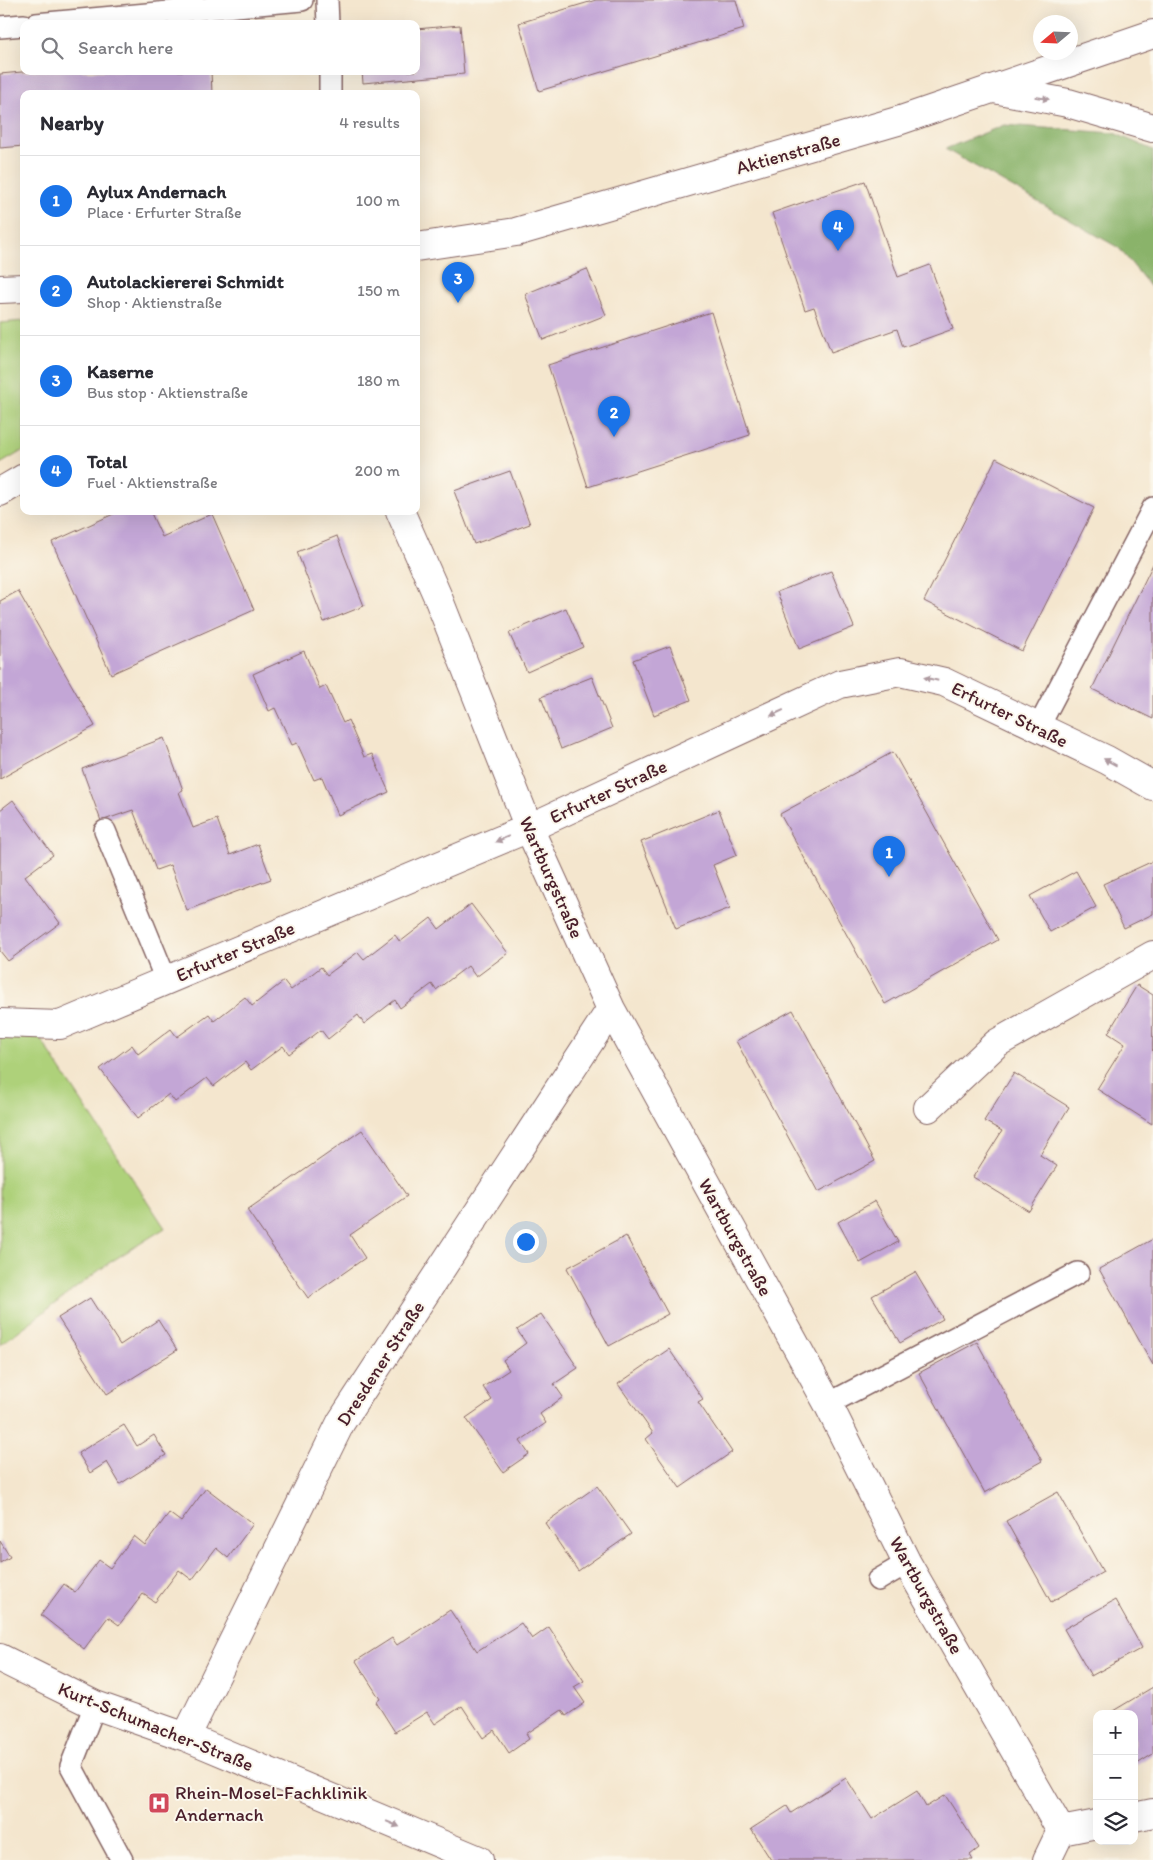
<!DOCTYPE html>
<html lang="en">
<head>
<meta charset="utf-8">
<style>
  :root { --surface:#fff; --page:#f7f7f7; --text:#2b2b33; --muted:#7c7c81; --line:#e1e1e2; --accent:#1a73e8 }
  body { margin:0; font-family:Itim,sans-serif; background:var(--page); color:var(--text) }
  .controls { position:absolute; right:15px; bottom:15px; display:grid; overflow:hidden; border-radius:10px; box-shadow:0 5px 20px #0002 }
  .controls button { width:45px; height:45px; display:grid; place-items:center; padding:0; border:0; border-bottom:1px solid var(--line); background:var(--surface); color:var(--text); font:25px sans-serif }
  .compass { position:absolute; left:1033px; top:15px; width:45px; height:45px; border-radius:50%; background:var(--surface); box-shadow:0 5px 20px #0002; rotate:251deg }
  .you { position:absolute; left:525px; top:1241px; width:18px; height:18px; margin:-12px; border:4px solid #fff; border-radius:50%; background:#1a73e8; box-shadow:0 0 0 8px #1a73e833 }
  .badge { display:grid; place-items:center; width:32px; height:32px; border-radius:50%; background:var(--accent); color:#fff; font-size:16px; font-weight:700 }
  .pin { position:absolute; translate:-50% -41px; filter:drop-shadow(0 1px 2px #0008) }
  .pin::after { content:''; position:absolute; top:26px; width:18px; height:15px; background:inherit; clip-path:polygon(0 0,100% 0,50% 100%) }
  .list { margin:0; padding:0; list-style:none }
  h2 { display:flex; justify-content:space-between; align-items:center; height:65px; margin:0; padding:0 20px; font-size:21px }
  h2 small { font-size:16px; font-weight:400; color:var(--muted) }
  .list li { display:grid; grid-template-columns:32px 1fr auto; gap:15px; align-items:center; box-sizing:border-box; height:90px; padding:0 20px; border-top:1px solid var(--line) }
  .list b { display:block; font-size:19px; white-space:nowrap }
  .list p { margin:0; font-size:16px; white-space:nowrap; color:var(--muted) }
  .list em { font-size:16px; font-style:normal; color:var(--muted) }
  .icon { flex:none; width:28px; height:28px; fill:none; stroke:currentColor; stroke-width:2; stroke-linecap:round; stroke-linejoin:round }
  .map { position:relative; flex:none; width:1153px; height:1860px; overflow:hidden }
  .search { position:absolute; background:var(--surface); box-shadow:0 5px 20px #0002; left:20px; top:20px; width:400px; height:55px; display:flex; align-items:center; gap:12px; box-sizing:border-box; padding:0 18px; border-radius:10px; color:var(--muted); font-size:19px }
  .panel { position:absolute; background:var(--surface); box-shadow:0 5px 20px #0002; left:20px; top:90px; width:400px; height:425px; border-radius:10px }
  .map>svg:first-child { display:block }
  .green { fill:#aed17a; stroke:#7c7852 }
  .forest { fill:#8ab36a; stroke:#6a694a }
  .building { fill:#c3a6d6 }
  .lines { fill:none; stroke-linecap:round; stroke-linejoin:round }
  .lane-casing { stroke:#866564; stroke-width:24 }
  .street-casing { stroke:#866564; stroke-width:30 }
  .secondary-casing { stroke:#866564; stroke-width:30 }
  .highway-casing { stroke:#866564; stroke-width:30 }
  .lane { stroke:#fff; stroke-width:21 }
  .street { stroke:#fff; stroke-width:28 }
  .secondary { stroke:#fff; stroke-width:28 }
  .highway { stroke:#fff; stroke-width:28 }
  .oneway { fill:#ae9aa0 }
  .labels { text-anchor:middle; stroke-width:4; stroke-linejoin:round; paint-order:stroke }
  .street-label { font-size:19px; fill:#4a1f2b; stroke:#fbf7ec }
  .poi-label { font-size:19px; fill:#4a1f2b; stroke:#fbf7ec; text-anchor:start }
</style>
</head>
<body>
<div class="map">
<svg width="1153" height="1860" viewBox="0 0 1153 1860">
  <rect width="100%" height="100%" fill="#fbf7ec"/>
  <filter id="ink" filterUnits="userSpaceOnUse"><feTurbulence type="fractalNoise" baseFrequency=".02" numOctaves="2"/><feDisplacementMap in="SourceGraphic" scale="10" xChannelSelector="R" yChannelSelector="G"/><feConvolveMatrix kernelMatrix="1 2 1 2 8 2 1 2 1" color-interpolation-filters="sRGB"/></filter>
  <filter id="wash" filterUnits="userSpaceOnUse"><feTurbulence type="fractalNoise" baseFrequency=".0096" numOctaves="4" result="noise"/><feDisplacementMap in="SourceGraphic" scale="20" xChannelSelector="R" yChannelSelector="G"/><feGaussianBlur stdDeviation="1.12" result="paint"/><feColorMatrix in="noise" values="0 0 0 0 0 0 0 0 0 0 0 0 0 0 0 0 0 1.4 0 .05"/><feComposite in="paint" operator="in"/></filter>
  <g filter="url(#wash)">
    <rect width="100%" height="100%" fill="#f4e6ce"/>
    <!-- green -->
    <path class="green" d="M24,321V450L0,464V323Z
      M0,1034L38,1035L165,1228L109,1263L0,1345Z"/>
    <!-- forest -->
    <path class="forest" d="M1004,125L1114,133L1153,150V290L1119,248L945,149Z"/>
    <g id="blocks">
      <!-- building -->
      <path class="building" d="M596,0H736L744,29L539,91L519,23Z
        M460,25L464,74L363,83L362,71H416V29Z
        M33,71H211L212,94H24V146L0,148V74Z
        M865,181L898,277L930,265L953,329L903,347L897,329L831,352L814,307L805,310L772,213Z
        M587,269L606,315L543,340L525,294Z
        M711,312L750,435L588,487L548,365Z
        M996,458L1094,508L1022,651L924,601Z
        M510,471L530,524L474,544L454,491Z
        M120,511H150L162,537L212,514L254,610L111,674L52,542Z
        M337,536L364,606L324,622L297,552Z
        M1153,564V719L1092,689Z
        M831,571L854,627L799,649L777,592Z
        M18,591L95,726L0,779V601Z
        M566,608L583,647L527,672L509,633Z
        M670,646L691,700L654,715L633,660Z
        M304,651L320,689L326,686L343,723L348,720L364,757L372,754L389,792L338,815L322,777L314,780L297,743L292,745L275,708L269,711L253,674Z
        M592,677L612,728L561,749L541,697Z
        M164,738L183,790L179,792L193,828L217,819L230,855L258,844L271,879L187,910L170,865L156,870L133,810L101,821L82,769Z
        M893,752L998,940L885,1004L780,814Z
        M13,800L53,855L25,876L60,923L8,961L0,951V810Z
        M719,810L737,855L713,865L730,908L676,929L641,842Z
        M1153,861V914L1124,928L1103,884Z
        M1076,871L1096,907L1050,932L1030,896Z
        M471,904L508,953L476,977L468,966L436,990L432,984L400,1008L395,1000L364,1024L358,1015L328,1039L321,1030L289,1054L283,1046L251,1070L245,1062L214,1086L207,1078L175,1102L169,1094L138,1118L100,1069L132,1045L138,1054L171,1029L177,1037L209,1014L214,1021L245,997L252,1006L284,981L291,990L321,967L327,975L358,952L364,959L395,935L400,942L431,918L439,929Z
        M1137,985L1153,995L1152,1124L1097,1089L1125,1044L1108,1033Z
        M793,1010L875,1161L818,1192L736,1041Z
        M1014,1073L1069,1107L1040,1155L1057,1166L1029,1211L973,1177L1002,1131L984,1121Z
        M362,1130L407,1196L350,1235L365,1258L308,1298L247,1210Z
        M875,1201L898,1242L860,1263L838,1222Z
        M626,1236L668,1314L609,1346L567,1268Z
        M1153,1239V1365L1099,1269Z
        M915,1272L943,1319L900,1343L872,1296Z
        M90,1298L120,1345L158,1320L177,1350L107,1394L58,1318Z
        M541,1314L578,1368L554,1384L563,1397L540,1414L546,1423L520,1441L529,1454L503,1472L466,1418L492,1400L483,1387L509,1370L503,1360L526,1343L517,1330Z
        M977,1342L1042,1461L985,1493L919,1373Z
        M669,1349L703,1399L698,1402L732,1452L680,1488L646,1439L653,1433L618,1384Z
        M124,1425L137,1446L154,1435L166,1455L120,1484L107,1462L90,1473L78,1453Z
        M597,1486L631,1534L578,1571L545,1523Z
        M206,1488L253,1524L228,1558L216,1548L192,1580L179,1570L155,1602L143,1594L119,1625L108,1617L84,1649L41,1615L64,1584L75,1592L99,1560L110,1568L134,1536L145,1545L169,1513L181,1522Z
        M1058,1492L1103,1572L1051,1602L1006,1521Z
        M0,1541L10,1557L0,1563Z
        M1115,1600L1142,1648L1091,1676L1064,1629Z
        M450,1610L477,1651L521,1623L532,1639L549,1627L584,1681L574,1687L585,1703L566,1716L562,1710L526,1734L529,1739L509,1753L494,1730L483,1738L462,1706L435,1724L427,1712L395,1732L376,1702L380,1699L356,1661L392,1638L397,1645Z
        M1153,1687V1754L1137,1764L1134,1760V1714H1108Z
        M846,1778L872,1819L917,1791L926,1807L945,1795L979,1848L970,1855L973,1860H771L751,1829L787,1806L791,1813Z"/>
    </g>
  </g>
  <g filter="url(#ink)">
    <use href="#blocks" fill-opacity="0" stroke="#866564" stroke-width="1"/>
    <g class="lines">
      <!-- lane casing -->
      <g class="lane-casing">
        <path id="lane" d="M327,0L328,24
          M36,24L302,0
          M0,27L24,25
          M330,71V94
          M1038,728L1153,508
          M105,831L166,980
          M828,1404L1078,1273
          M878,1580L907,1563
          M95,1705L71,1766L122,1860"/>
      </g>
      <!-- street casing -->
      <g class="street-casing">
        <path id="street" d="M0,492L24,478
          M400,511L437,595L529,828L611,1009L828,1404L907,1563L1061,1831
          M0,1023L60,1025L529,828L840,684L900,672L944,682L1107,760L1153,786
          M928,1108L997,1043L1153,955
          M0,1658L95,1705L186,1737L479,1860
          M186,1737L341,1422L611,1009
          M1134,1817L1153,1813
          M1061,1831L1097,1824
          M1047,1860L1061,1831"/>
      </g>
      <!-- secondary casing -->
      <g class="secondary-casing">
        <path id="secondary" d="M416,247L516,232L901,120L1153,34
          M0,289L24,288"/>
      </g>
      <!-- highway casing -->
      <g class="highway-casing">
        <path id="highway" d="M994,89L1068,103L1153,128"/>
      </g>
      <!-- lane -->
      <use href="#lane" class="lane"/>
      <!-- street -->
      <use href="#street" class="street"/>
      <!-- secondary -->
      <use href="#secondary" class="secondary"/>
      <!-- highway -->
      <use href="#highway" class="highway"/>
    </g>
    <!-- one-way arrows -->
    <defs><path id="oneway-solid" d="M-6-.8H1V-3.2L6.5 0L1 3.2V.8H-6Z" transform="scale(1.25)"/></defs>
    <g class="oneway">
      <use href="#oneway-solid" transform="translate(1042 98) rotate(10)"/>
      <use href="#oneway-solid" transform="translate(931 679) rotate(-167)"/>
      <use href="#oneway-solid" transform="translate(777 713) rotate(155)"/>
      <use href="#oneway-solid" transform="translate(1110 762) rotate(-152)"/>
      <use href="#oneway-solid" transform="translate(502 839) rotate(157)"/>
      <use href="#oneway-solid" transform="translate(393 1824) rotate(23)"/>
    </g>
  </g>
  <!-- icons -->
  <defs>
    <g id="hospital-square" transform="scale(1.125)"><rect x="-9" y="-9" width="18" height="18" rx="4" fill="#d1495b" stroke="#fbf7ec"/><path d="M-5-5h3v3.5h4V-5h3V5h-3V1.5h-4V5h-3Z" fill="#fff"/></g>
  </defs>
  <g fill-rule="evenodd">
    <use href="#hospital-square" x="159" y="1803"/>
  </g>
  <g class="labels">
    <!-- street labels -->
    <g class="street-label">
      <text transform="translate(788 153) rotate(-16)" y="7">Aktienstraße</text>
      <text transform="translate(1010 714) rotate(26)" y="7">Erfurter Straße</text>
      <text transform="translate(608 791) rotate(-25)" y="7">Erfurter Straße</text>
      <text transform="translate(552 877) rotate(66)" y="7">Wartburgstraße</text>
      <text transform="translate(235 951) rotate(-23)" y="7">Erfurter Straße</text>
      <text transform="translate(736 1237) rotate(61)" y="7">Wartburgstraße</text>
      <text transform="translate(380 1363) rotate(-57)" y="7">Dresdener Straße</text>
      <text transform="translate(927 1595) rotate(61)" y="7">Wartburgstraße</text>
      <text transform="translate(156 1726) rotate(22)" y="7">Kurt-Schumacher-Straße</text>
    </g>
    <!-- poi labels -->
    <g class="poi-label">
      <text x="175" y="1799">Rhein-Mosel-Fachklinik<tspan x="175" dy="22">Andernach</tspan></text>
    </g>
  </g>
</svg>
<div class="controls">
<button>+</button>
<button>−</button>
<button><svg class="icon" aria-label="layers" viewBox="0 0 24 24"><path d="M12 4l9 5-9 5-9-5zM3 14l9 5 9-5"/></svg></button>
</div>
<svg class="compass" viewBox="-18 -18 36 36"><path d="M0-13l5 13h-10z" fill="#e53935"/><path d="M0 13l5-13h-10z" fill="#7c7c81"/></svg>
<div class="you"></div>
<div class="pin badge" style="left:889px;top:877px">1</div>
<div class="pin badge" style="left:614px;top:437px">2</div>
<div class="pin badge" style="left:458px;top:303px">3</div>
<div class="pin badge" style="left:838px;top:251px">4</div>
<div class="search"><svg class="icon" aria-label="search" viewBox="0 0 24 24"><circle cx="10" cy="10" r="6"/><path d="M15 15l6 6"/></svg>Search here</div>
<section class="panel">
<h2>Nearby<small>4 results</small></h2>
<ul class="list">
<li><span class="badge">1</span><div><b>Aylux Andernach</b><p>Place · Erfurter Straße</p></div><em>100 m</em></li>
<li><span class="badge">2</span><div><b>Autolackiererei Schmidt</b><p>Shop · Aktienstraße</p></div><em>150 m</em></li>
<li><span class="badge">3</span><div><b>Kaserne</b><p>Bus stop · Aktienstraße</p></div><em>180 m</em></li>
<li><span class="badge">4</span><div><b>Total</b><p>Fuel · Aktienstraße</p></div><em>200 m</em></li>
</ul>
</section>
</div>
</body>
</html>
